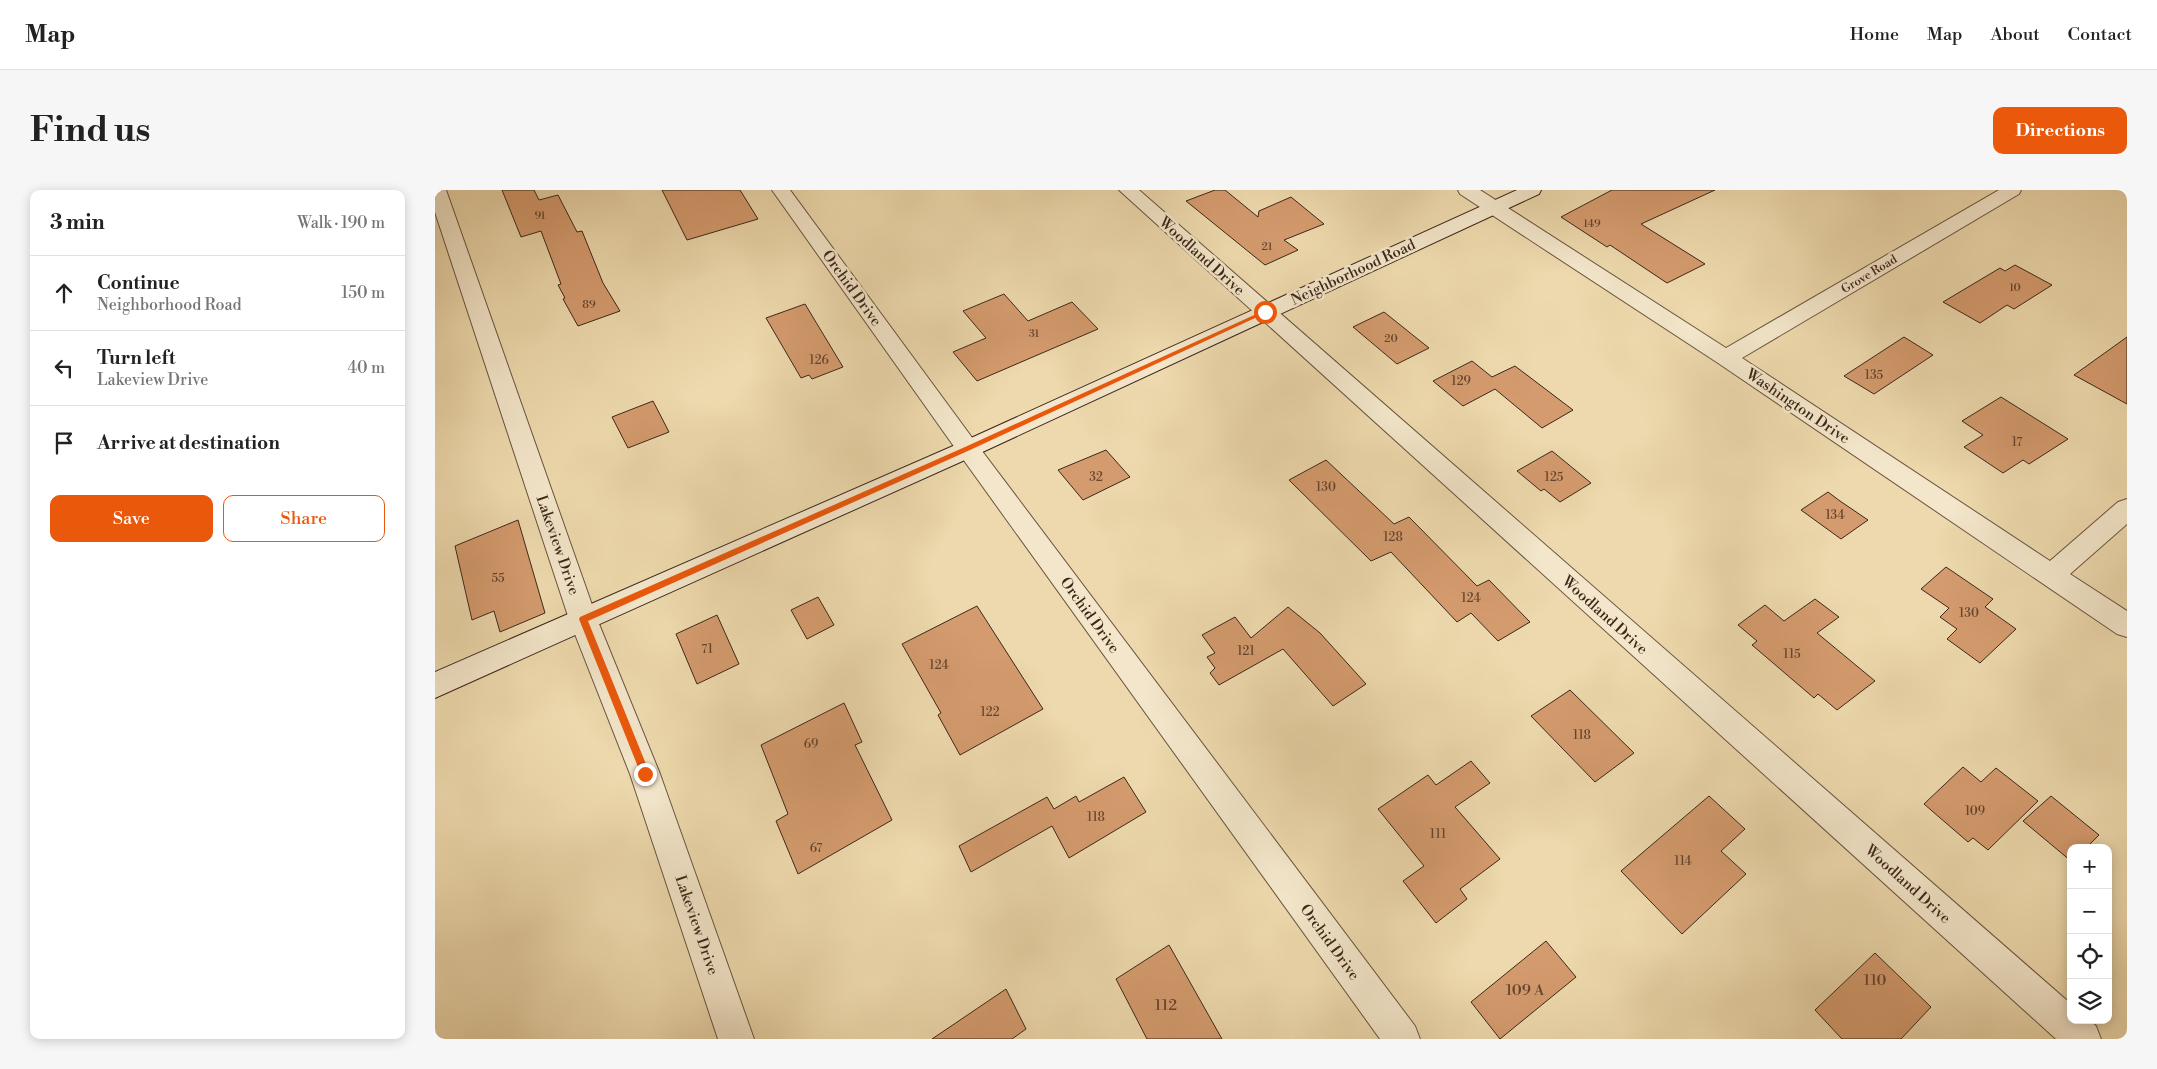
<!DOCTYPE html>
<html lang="en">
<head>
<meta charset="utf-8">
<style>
  :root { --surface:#fff; --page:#f6f6f6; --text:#222; --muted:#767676; --line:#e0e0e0; --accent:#ea580c }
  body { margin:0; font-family:"Libre Bodoni",serif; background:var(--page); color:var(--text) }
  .controls { position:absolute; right:15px; bottom:15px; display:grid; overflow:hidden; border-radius:10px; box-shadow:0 2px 12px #0003 }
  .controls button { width:45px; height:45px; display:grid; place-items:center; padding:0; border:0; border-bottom:1px solid var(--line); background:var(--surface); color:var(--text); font:25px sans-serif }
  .stop { position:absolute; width:15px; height:15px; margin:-11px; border:4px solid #ea580c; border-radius:50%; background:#fff }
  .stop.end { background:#ea580c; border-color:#fff; box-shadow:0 1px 5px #0008 }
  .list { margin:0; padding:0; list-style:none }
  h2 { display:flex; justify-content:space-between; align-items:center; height:65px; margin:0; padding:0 20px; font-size:21px }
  h2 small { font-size:16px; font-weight:400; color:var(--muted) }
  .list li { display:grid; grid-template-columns:32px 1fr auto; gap:15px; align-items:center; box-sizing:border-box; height:75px; padding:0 20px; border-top:1px solid var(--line) }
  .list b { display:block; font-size:19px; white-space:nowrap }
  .list p { margin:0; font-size:16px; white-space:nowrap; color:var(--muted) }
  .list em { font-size:16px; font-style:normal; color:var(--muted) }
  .actions { display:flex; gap:10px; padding:15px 20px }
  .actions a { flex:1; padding:11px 0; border:1px solid var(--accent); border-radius:10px; text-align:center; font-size:18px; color:var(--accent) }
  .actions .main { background:var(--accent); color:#fff }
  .icon { flex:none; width:28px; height:28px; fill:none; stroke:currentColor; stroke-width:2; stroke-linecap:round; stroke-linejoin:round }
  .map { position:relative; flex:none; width:1692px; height:849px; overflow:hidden; border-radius:10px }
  header { display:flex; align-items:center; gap:30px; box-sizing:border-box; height:70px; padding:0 25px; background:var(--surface); border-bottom:1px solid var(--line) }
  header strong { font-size:24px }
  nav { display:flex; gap:28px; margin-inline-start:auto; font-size:18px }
  .intro { display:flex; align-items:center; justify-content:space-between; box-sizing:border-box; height:120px; padding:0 30px }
  h1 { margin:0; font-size:35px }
  .button { padding:12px 22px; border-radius:10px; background:var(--accent); color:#fff; font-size:18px; font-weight:700 }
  main { display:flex; gap:30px; padding:0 30px }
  aside { flex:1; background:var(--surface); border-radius:10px; box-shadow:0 2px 12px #0003 }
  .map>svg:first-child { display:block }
  .building { fill:#d49b6e; stroke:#3d271a }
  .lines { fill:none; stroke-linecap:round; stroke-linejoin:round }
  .street-casing { stroke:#69543f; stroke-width:2 }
  .secondary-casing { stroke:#3d271a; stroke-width:2 }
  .street { fill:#f3e6ca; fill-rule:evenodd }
  .secondary { fill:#f3e6ca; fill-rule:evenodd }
  .route { fill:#ea580c }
  .labels { text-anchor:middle; stroke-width:5; stroke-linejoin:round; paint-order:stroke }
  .far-number-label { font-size:11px; fill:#63442f }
  .far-street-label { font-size:12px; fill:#3d271a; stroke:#f3e6ca }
  .number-label { font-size:12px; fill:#63442f }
  .street-label { font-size:15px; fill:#3d271a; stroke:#f3e6ca }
  .near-number-label { font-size:15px; fill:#63442f }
</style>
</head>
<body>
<header>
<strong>Map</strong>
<nav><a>Home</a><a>Map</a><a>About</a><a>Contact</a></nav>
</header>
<div class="intro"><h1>Find us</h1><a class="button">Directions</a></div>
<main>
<aside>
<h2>3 min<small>Walk · 190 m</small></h2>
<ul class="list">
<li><svg class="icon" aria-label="ahead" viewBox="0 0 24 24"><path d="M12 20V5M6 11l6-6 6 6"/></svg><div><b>Continue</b><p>Neighborhood Road</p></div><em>150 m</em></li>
<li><svg class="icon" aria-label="left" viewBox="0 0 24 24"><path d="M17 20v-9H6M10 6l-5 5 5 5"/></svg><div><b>Turn left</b><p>Lakeview Drive</p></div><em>40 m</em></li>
<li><svg class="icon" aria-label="arrive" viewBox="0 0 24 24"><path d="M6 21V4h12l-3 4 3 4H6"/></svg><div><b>Arrive at destination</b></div></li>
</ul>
<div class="actions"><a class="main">Save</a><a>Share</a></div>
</aside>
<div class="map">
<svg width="1692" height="849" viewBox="0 0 1692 849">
  <rect width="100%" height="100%" fill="#edd9ad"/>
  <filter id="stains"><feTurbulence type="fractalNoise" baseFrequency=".004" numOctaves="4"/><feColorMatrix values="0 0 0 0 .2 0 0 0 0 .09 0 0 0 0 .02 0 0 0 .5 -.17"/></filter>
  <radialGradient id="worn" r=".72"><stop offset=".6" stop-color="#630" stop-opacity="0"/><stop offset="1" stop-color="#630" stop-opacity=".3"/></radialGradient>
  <!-- building -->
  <path class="building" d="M67,0H99L104,10L123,5L142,42L147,41L168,93L185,121L143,136L128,109L130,108L123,95L126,94L106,41L86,47Z
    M227,0H305L323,29L252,50Z
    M780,0H790L823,27L824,21L856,7L889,34L849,50L863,60L830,75L751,11Z
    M1177,0H1280L1206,34L1270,74L1232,93L1175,55L1172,57L1126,27Z
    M1580,75L1617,95L1579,119L1572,115L1545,133L1508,112L1565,78L1570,81Z
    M569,104L593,131L637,112L663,139L542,191L518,162L551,148L528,121Z
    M370,114L408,177L377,189L374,185L366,188L331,128Z
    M949,122L994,158L962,174L918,137Z
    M1469,147L1498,165L1439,204L1409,186Z
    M1692,147V214L1639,185Z
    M1037,171L1057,187L1080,176L1138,220L1107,238L1060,199L1028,216L998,191Z
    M1566,207L1633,249L1594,274L1588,270L1568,283L1529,257L1548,245L1527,231Z
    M218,211L234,242L193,258L177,227Z
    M671,260L695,287L648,310L623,280Z
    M1117,261L1156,293L1125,312L1109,299L1106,301L1082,281Z
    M891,270L959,334L974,327L1042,396L1054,390L1095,432L1063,451L1036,423L1022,432L956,362L936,371L854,290Z
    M1393,302L1405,311L1433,330L1406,349L1366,320Z
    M83,330L110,423L65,442L59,421L37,430L20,356Z
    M1511,377L1558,409L1550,417L1581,439L1545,473L1512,449L1522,439L1505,427L1514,418L1486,399Z
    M383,407L399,435L372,449L356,420Z
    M1380,409L1404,427L1382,443L1440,491L1402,520L1383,504L1379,508L1317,455L1322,451L1303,435L1330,415L1349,431Z
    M542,416L608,519L525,565L503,525L506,523L467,454Z
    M853,417L885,443L931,494L898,516L848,459L784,495L775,483L780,478L772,467L780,463L767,445L800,427L816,448Z
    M282,425L304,474L262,494L241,444Z
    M1135,500L1199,563L1160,592L1096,526Z
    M409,513L427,552L420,555L457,630L363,684L341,631L353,624L326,555Z
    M1036,571L1055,593L1020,617L1065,669L1025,699L1032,709L1001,733L968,691L989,676L943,619L993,585L1001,595Z
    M1528,577L1546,592L1561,578L1603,611L1553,660L1538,648L1533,652L1489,614Z
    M689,587L711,622L634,668L617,636L536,682L524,656L612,607L619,619L641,606L644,612Z
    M1274,606L1310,639L1286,661L1311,684L1247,744L1186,681Z
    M1616,606L1664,645L1651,658H1636V671L1588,631Z
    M1111,751L1141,787L1065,849L1036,812Z
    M734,755L787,849H712L681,789Z
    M1440,763L1496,817L1466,849H1407L1380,820Z
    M571,799L591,839L577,849H497Z"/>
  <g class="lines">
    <!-- street casing -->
    <g class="street-casing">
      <path id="street" d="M0,0H11L162,429L225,584L319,849H283L195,584L134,429L0,22Z
        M337,0H355L541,253L980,836L985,849H945L525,265Z
        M684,0H704L1636,814V830H1654L1661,836L1666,849H1621Z
        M1023,0H1045L1291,158L1564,0H1586L1584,4L1307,168L1615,371L1683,312L1692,309V334L1635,384L1692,421V447L1682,444L1283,173L1025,4Z"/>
    </g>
    <!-- secondary casing -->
    <g class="secondary-casing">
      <path id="secondary" d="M1082,0H1106L1104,4L541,265L0,508V482L525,253Z"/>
    </g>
    <!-- street -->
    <use href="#street" class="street"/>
    <!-- secondary -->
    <use href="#secondary" class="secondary"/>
  </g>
  <!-- route -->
  <path class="route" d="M828,121L833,122L535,260L153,431L215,584L213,587H207L144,429L145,427L530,257Z"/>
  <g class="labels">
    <!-- far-number labels -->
    <g class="far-number-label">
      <text x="105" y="29">91</text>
      <text x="1157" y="37">149</text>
      <text x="832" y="60">21</text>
      <text x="1580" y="101">10</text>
      <text x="154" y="118">89</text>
      <text x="599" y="147">31</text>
      <text x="956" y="152">20</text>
    </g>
    <!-- far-street labels -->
    <g class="far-street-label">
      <text transform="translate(1434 84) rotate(-31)" y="4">Grove Road</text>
    </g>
    <!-- number labels -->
    <g class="number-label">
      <text x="384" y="174">126</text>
      <text x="1439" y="189">135</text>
      <text x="1026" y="195">129</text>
      <text x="1582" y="256">17</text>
      <text x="661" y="291">32</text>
      <text x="1119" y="291">125</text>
      <text x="891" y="301">130</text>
      <text x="1400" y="329">134</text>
      <text x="958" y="351">128</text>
      <text x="63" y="392">55</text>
      <text x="1036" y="412">124</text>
      <text x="1534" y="427">130</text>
      <text x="272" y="463">71</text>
      <text x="811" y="465">121</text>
      <text x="1357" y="468">115</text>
      <text x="504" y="479">124</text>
      <text x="555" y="526">122</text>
      <text x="1147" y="549">118</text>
      <text x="376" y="558">69</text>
      <text x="1540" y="625">109</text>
      <text x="661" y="631">118</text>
      <text x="1003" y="648">111</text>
      <text x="381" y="662">67</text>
      <text x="1248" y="675">114</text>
    </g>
    <!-- street labels -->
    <g class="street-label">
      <text transform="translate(767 66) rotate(42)" y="5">Woodland Drive</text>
      <text transform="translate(918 82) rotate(-25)" y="5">Neighborhood Road</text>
      <text transform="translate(417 98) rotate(54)" y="5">Orchid Drive</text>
      <text transform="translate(1363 216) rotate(34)" y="5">Washington Drive</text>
      <text transform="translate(123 355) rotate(71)" y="5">Lakeview Drive</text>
      <text transform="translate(655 425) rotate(54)" y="5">Orchid Drive</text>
      <text transform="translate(1170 425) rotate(42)" y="5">Woodland Drive</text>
      <text transform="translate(1473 694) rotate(42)" y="5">Woodland Drive</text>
      <text transform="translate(262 735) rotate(71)" y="5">Lakeview Drive</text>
      <text transform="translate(895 752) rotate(54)" y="5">Orchid Drive</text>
    </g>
    <!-- near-number labels -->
    <g class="near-number-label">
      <text x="1440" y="795">110</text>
      <text x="1090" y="805">109 A</text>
      <text x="731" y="820">112</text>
    </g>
  </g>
  <rect width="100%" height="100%" filter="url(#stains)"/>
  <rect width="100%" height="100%" fill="url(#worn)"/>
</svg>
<div class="controls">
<button>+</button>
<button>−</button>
<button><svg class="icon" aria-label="locate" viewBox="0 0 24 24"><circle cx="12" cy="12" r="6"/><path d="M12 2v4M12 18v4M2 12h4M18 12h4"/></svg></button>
<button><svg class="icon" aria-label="layers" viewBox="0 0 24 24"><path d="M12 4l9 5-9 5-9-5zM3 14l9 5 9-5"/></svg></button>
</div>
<div class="stop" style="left:830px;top:122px"></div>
<div class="stop end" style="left:210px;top:584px"></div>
</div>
</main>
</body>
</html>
